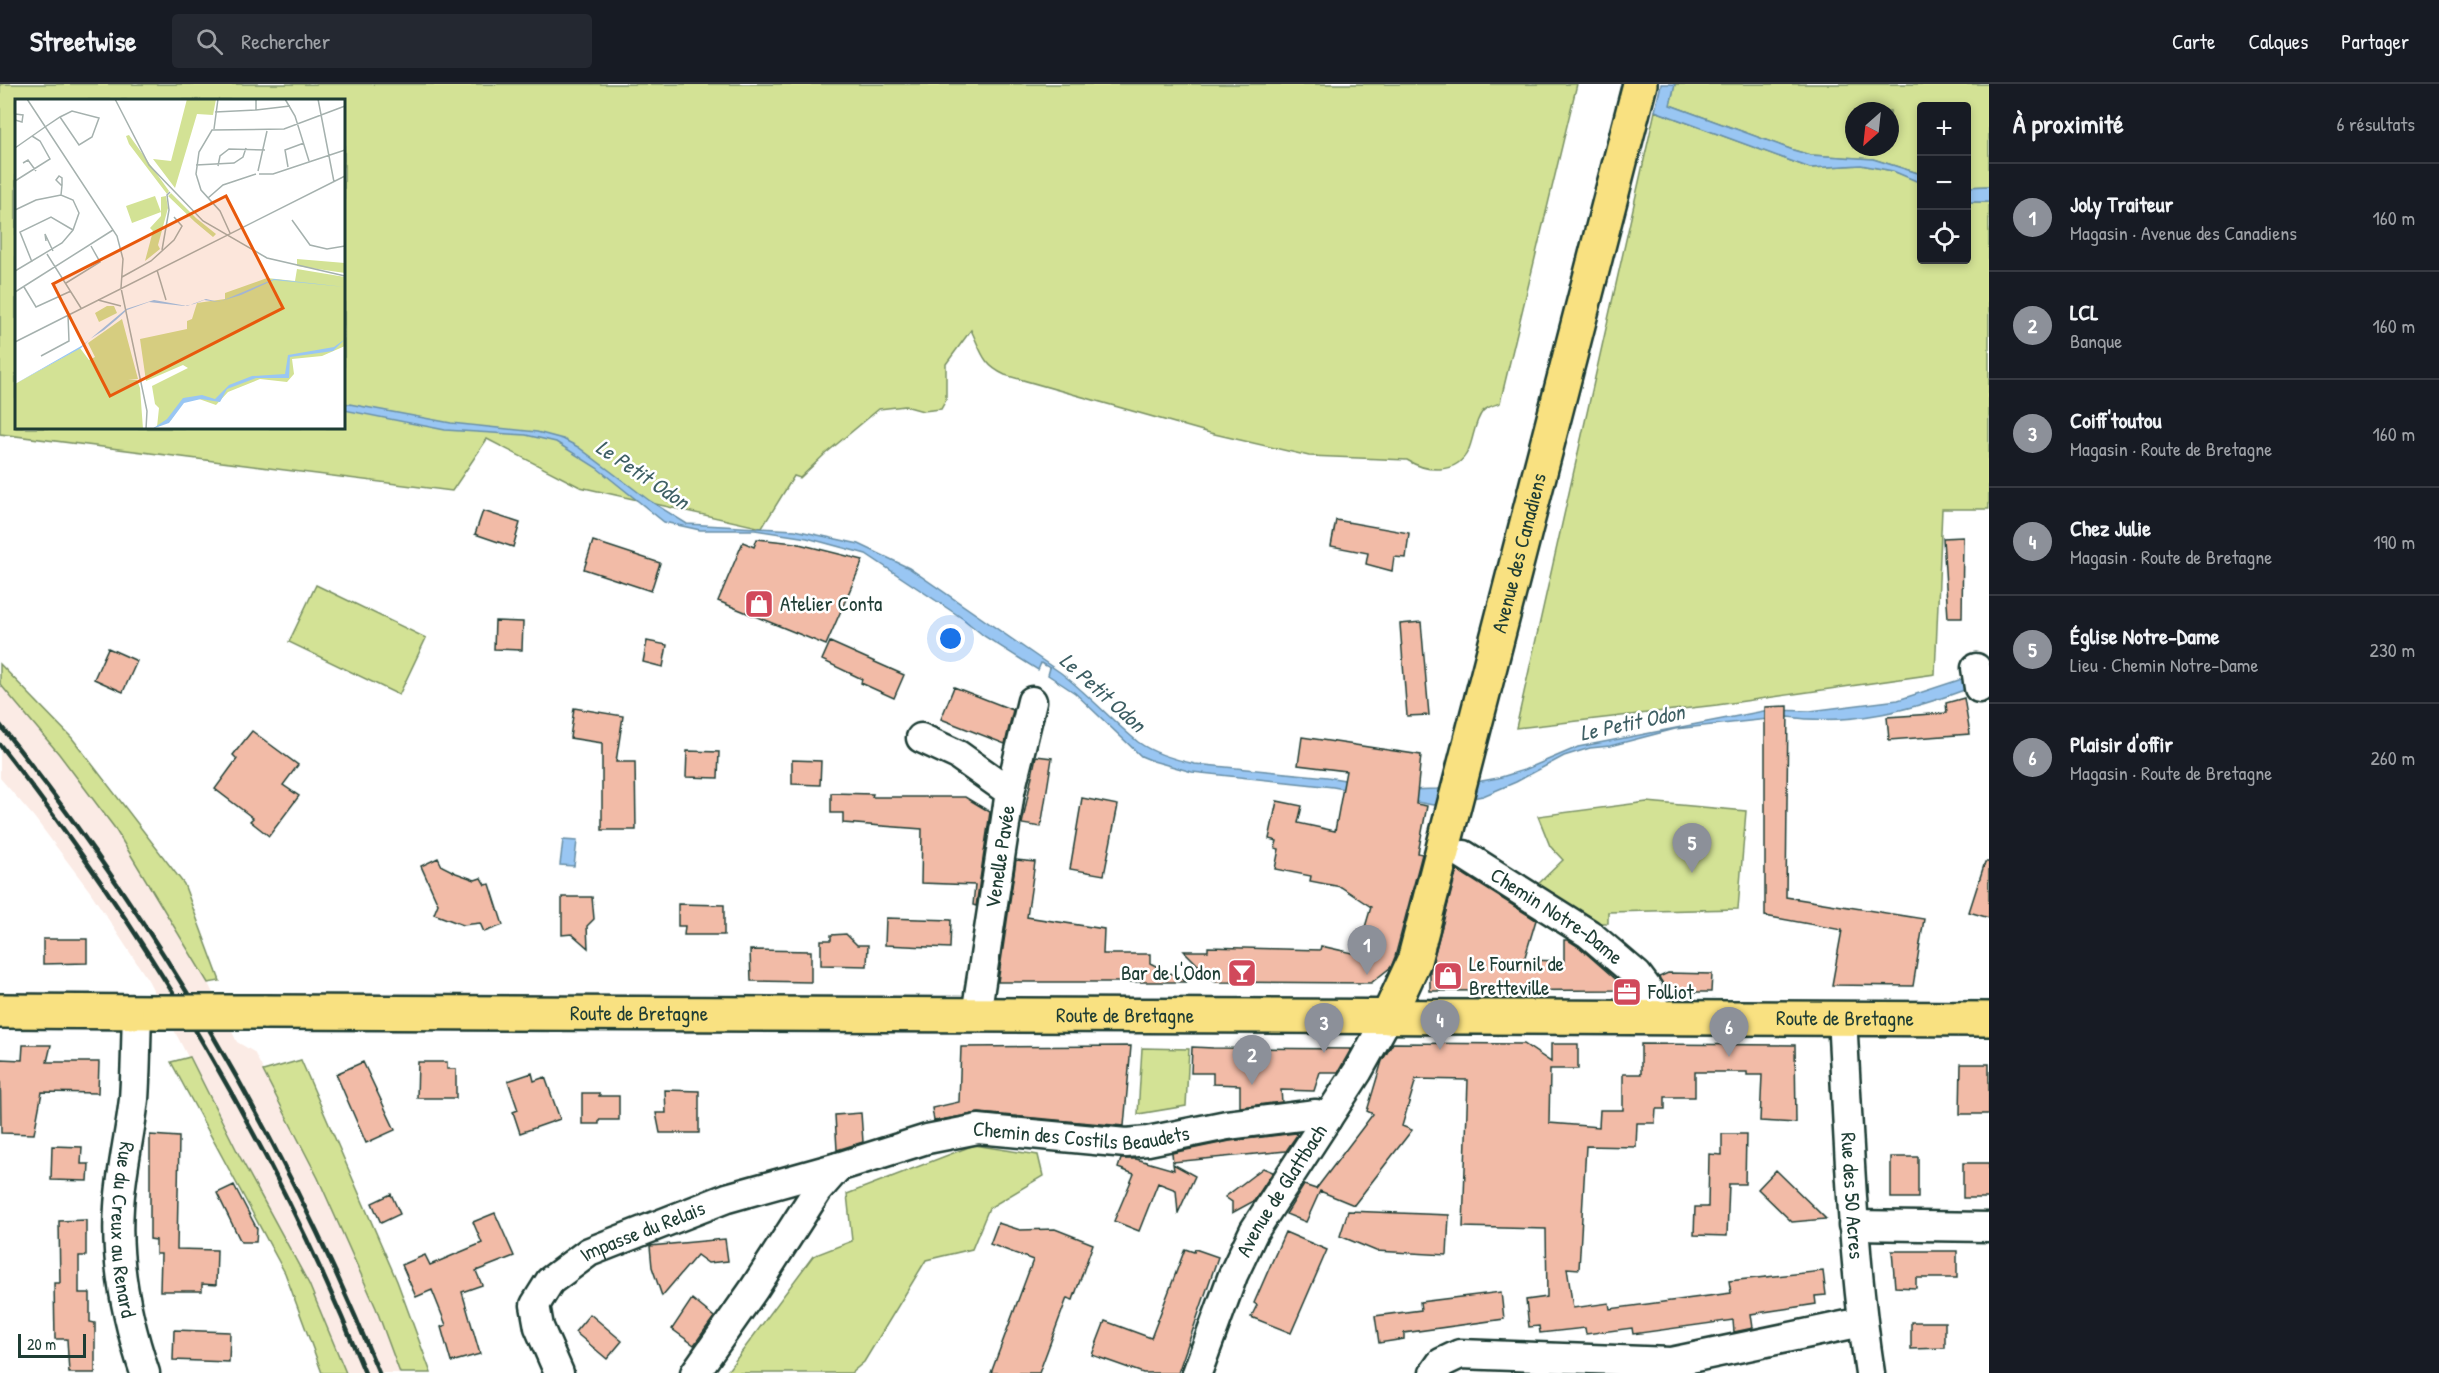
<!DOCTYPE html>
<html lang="fr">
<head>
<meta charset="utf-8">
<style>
  :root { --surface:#171b24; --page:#242831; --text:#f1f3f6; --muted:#9ea1a6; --line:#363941; --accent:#8c9099 }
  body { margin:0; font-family:"Patrick Hand",sans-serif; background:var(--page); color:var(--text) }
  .controls { position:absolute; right:18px; top:18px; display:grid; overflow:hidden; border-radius:6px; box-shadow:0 3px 9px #0003 }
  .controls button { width:54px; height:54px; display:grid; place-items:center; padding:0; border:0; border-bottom:2px solid var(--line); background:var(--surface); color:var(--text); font:30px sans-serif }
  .compass { position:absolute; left:1845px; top:18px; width:54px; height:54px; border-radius:50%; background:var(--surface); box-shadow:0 3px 9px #0003; rotate:207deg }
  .scale { position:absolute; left:18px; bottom:15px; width:68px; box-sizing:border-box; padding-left:6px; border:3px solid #1f3d34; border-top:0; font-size:16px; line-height:21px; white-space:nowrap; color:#1f3d34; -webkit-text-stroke:4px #fff; paint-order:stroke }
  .you { position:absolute; left:951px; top:555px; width:21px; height:21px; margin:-15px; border:4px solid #fff; border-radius:50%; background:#1a73e8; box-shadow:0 0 0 9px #1a73e833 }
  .badge { display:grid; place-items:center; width:39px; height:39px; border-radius:50%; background:var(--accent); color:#fff; font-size:20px; font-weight:700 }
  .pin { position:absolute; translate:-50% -50px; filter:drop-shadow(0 2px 3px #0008) }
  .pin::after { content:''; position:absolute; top:32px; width:21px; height:18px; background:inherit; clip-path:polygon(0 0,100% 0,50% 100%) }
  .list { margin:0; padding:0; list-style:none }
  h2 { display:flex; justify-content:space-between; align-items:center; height:78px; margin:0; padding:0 24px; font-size:26px }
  h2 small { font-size:20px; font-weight:400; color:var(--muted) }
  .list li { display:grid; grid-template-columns:39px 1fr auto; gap:18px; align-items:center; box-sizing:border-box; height:108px; padding:0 24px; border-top:2px solid var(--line) }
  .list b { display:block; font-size:22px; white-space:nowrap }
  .list p { margin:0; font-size:20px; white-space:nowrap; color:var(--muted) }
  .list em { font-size:20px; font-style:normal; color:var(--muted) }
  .icon { flex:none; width:33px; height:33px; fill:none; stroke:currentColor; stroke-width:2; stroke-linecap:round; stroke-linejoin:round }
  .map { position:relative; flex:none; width:1989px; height:1289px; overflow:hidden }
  header { display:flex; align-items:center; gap:36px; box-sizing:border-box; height:84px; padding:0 30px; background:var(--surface); border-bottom:2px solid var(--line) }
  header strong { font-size:28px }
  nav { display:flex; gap:33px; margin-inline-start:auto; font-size:21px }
  .search { width:420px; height:54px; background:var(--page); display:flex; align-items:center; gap:15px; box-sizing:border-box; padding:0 21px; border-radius:6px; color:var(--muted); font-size:22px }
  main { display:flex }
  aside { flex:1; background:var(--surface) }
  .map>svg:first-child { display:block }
  .built { fill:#fbebe5 }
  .green { fill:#d3e295; stroke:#799064; stroke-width:1.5; fill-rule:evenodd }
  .water { fill:#99c6f3; stroke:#688fa7; stroke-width:1.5 }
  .building { fill:#f2bba7; stroke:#1f3d34; stroke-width:1.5 }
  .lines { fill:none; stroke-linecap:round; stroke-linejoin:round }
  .minor-casing { stroke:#1f3d34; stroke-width:33 }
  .major-casing { stroke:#1f3d34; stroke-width:38 }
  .minor { stroke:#fff; stroke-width:28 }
  .major { stroke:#f9e181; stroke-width:33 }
  .rail { stroke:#1f3d34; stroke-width:4.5 }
  .major-bridge-casing { stroke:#1f3d34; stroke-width:38; stroke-linecap:butt }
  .major-bridge { stroke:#f9e181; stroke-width:33 }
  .labels { text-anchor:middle; stroke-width:5; stroke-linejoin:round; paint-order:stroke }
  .street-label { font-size:21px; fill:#1f3d34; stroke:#fff }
  .poi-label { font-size:21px; fill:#1f3d34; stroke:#fff; text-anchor:start }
  .water-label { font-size:22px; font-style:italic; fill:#3e5f64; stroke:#fff }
  .inset-road { fill:none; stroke:#a5b1ae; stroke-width:1.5 }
  .view { fill:#e8590c; fill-opacity:0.15; stroke:#e8590c; stroke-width:3 }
  .inset-edge { fill:none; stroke:#1f3d34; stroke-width:3 }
</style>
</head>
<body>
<header>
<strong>Streetwise</strong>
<div class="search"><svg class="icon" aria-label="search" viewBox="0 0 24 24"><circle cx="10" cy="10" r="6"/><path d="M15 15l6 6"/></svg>Rechercher</div>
<nav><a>Carte</a><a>Calques</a><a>Partager</a></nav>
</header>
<main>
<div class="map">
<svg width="1989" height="1289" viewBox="0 0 1989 1289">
  <rect width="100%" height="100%" fill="#fff"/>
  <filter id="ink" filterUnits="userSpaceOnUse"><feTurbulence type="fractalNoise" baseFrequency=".0167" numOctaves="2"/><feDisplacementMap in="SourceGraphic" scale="12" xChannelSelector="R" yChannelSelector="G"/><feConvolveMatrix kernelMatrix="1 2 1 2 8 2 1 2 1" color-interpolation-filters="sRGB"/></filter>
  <g filter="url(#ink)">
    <!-- built -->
    <path class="built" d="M0,600L59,670L114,743L208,899L237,958L254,968L318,1094L376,1224L400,1289H346L309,1200L240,1073L148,896L91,809L34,733L0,694Z"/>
    <!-- green -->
    <path class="green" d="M0,0H1577L1500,319C1494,321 1487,323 1483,327C1474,338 1474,354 1468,367C1456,391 1426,388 1407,376L1309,372L1210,349L1005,291C982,281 981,266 971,246L946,280V316L941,325L923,327L905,322L879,325L825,370L800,394L794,392L762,444L580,403L487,355L452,407L0,350ZM16,16H344V344H16Z
      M1675,0H1989V102L1967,103L1966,22H1922L1921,90L1873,75L1810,71L1793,66L1670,21ZM1854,27H1890V63H1854Z
      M1655,27L1810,84L1861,81L1893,87L1919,97L1922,99V176H1966L1967,118H1989V425H1942L1935,590L1717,621L1516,644Z
      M316,501L426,554L399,611L289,558Z
      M0,580L72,654L184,800L220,897L208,899L114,743L59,670L0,600Z
      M1647,718L1746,727L1738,825L1608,828V839H1593L1533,805L1563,776L1550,762L1538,732Z
      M1142,964L1189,965L1186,1022L1138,1030Z
      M190,973L240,1073L309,1200L346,1289H322L285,1189L171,978Z
      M301,976L397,1197L431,1289H400L376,1224L318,1094L263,987Z
      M974,1061L1038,1071L1043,1092L989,1124L972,1165L926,1176L864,1278L851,1289H726L813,1172L852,1157L847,1110Z"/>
    <!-- water -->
    <path class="water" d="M1661,0H1675L1670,21L1793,66L1810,71L1873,75L1921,90V99L1893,87L1861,81L1810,84L1655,27Z
      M1989,102V118H1967V103Z
      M344,319L451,339L537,348L563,355L578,363L650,417L687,440L795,446L859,460L909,484L1061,589C1088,610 1111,636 1138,658C1153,669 1177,676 1195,680L1327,693L1404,706L1438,705L1498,694L1524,686L1578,663L1769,626L1810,627L1898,616L1962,595V591L1981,584L1972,603C1913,626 1851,642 1788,633L1675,645L1610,662L1590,664L1564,672L1516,698L1483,712L1433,721L1333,703L1192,688L1153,677L1141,672L1075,609L1048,591L1050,584L1041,579L1038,586L984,552L962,534L866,470L807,454L755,446H700L664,438L597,384L556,358L526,351L445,346L344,326Z
      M563,756L577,757L574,782L560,781Z"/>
    <!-- building -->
    <path class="building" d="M483,427L520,439L513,463L475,450Z
      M1336,436L1409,449L1406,474L1394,473L1392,487L1366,480L1368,469L1331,462Z
      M1963,453L1962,534H1948L1943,454Z
      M757,455L795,459L863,476L826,561L718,517L743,458L754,463Z
      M593,457L660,479L651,507L584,485Z
      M495,537L523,538L522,566L494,565Z
      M1421,538L1429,631L1407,632L1400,540Z
      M647,557L667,561L663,583L643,578Z
      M830,558L904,591L894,614L861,599L862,595L822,576Z
      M108,564L137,577L123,608L94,595Z
      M954,603L1013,626L1005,660L941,635Z
      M1964,614L1970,650L1889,656L1887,633L1947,629L1946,619Z
      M1788,622L1786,813L1924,835L1913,902L1832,901L1842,846L1765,832V623Z
      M574,624L623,632L616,678H635L636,746H602V659L570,654Z
      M252,647L298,681L283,701L299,712L269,752L250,737L253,734L215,705L237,675L233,671Z
      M1302,653L1421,671L1416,720L1427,722L1418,769L1422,770L1395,873L1391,883L1371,899L1215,898L1184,867H1208V863L1320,866L1321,862L1357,870L1371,823L1341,803L1310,797L1311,792L1275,785L1279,765L1275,764L1277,757L1269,755L1277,717L1302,722L1298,739L1335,747L1346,687L1298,681Z
      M687,667L719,668L718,694L686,693Z
      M1036,672L1052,674L1041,743L1022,740Z
      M792,676L821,677L820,701L792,700Z
      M831,709L873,710L872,713H965L990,728L976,822L973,821L975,801L921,799L922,745L843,739V729H831Z
      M1082,714L1118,721L1104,791L1070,785Z
      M438,774L442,782L456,789L475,796L481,794L485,801L490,800L503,841L484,848L480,839L463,841L434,830L438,820L421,782Z
      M1016,776L1035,778L1027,833L1104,845L1103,870H1150V879L1187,898H998Z
      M1985,778H1989V834L1969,828Z
      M1457,786L1536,836L1524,876L1564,877V856H1568L1579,863L1628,906L1430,907V887Z
      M562,813H592L594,835L587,842L588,864L572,850L562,851Z
      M678,820L724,821V851H684L685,842H678Z
      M886,834L951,836L950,864L885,861Z
      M846,850L857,861H868L867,882L821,881V856H831V851Z
      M43,855H87V879L43,880Z
      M750,866L811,867V898L751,897Z
      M1668,889L1712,890L1711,908H1667L1659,893Z
      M1393,959L1524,960L1551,978V960H1578V985H1550L1549,1039L1599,1043L1600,1026H1623V990H1641V960L1795,961L1796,1039L1760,1037L1762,991H1747V988H1695V1013H1665V1025H1656L1655,1039H1637L1636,1063L1586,1062L1579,1185L1567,1184L1573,1224L1609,1219L1610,1225L1731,1209L1729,1197L1823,1187L1826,1211L1815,1212L1816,1220L1751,1230L1753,1244L1734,1248L1733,1236L1633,1250L1632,1244L1586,1250L1585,1244L1540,1249L1539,1242L1529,1243L1526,1216L1547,1213L1546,1145L1463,1143L1468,996L1416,995L1402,1042L1412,1046L1354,1121L1320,1107L1306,1138L1286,1130L1304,1101L1316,1105L1373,1030L1367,1027L1382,977Z
      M23,961H51L47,978H99L98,1009L42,1008L34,1050L1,1049L0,975L22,976Z
      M1131,962L1124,1042L979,1029L934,1037L932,1024L959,1018L961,963Z
      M1192,963L1213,964L1351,965L1338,988H1320L1314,1007L1281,1006L1282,1018L1240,1023V1001L1213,1000V989H1191Z
      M363,978L395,1046L366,1059L336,990Z
      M418,978H447V985H456V1014H417Z
      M1961,980H1989V1030H1960Z
      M532,989L534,997L545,993L560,1035L520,1049L513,1028L518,1026L508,997Z
      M665,1006L699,1007V1049H660L656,1029H666Z
      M582,1009H599V1012H619V1036H599V1040H582Z
      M861,1029L863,1058L837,1066L835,1031Z
      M1296,1049L1297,1051L1286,1067L1173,1078L1172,1069L1230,1057Z
      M1722,1050H1746L1745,1100H1729L1727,1152L1694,1151L1695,1123H1708L1709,1070L1722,1071Z
      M150,1051L179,1053L177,1165L217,1166L216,1201L202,1200V1207H160L161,1170H156V1156L150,1155Z
      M52,1062L82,1063L81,1080H89L88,1097L51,1096Z
      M1891,1073H1918V1114H1891Z
      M1121,1075H1136L1174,1086L1173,1080L1195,1092L1178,1129L1176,1106L1158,1099L1139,1147L1114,1137L1134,1090L1118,1084Z
      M1963,1079H1989V1114H1963Z
      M1263,1084L1273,1088L1254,1117L1232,1129V1118L1225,1113Z
      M1776,1086L1826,1135L1792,1138L1758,1105Z
      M234,1101L257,1145L256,1158H241L217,1109Z
      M391,1110L400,1130L381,1139L372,1119Z
      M1348,1127L1449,1131L1447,1171L1376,1167L1340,1152Z
      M495,1129L514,1172L476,1187L482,1201L462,1208L480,1270L451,1278L441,1243L446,1241L432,1206L416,1213L402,1181L425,1171L430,1181L482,1159L473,1138Z
      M86,1136V1172H79V1209H90V1238L95,1239V1289H69L67,1255H55L54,1199H60L59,1137Z
      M998,1139L1020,1146L1055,1145L1093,1160L1073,1216L1067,1214L1039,1289H991L1033,1176L990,1160Z
      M1285,1148L1327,1166L1291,1249L1251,1233L1257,1221L1254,1219Z
      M725,1155L728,1177L708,1179L697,1171L662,1212L652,1183L650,1162Z
      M1185,1165L1194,1168L1195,1165L1218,1173L1178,1289H1143L1092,1271L1105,1237L1151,1254Z
      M1892,1167H1957V1194H1916V1204L1895,1203Z
      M1501,1208L1504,1235L1404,1249V1255L1379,1259L1375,1232L1421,1226L1420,1218Z
      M692,1215L714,1233L694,1261L672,1245Z
      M590,1230L622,1257L607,1275L575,1248Z
      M1911,1238H1945V1264L1911,1265Z
      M174,1246L230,1248L229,1278L173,1276Z"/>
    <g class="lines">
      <!-- minor casing -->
      <g class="minor-casing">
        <g id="minor">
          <path d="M1976,584L1979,604"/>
          <path d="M921,654L958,671L1010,708"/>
          <path id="s1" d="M1464,771L1589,850L1637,891L1649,907L1653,919V933"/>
          <path id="s2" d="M137,928C136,957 136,986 134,1015C130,1051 121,1087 119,1123C115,1180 127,1236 145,1289"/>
          <path id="s3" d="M976,931L1010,708L1032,617"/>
          <path id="s4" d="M1842,934C1849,1053 1852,1171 1870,1289"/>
          <path d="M1853,1141L1989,1143"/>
          <path id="s5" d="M559,1289L539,1243L535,1221L550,1197L589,1168L727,1114L838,1083L927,1055L978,1045L1126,1059L1148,1057L1227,1041L1316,1030L1327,1035"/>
          <path d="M695,1289L754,1205L817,1107L838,1083"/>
          <path id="s6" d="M1197,1289L1233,1191L1254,1147L1358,987L1388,933"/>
          <path d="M1434,1289L1441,1279L1460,1270L1671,1278L1862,1238"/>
        </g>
      </g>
      <!-- major casing -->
      <g class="major-casing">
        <g id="major">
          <path d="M0,927L159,928"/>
          <path id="s7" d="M263,928L1989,935"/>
          <path id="s8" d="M1388,933L1414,877L1640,0"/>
        </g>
      </g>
      <!-- minor -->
      <use href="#minor" class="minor"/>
      <!-- major -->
      <use href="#major" class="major"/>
      <!-- rail -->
      <path class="rail" d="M0,641C156,837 285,1057 379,1289
        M0,661C149,851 275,1064 365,1289"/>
      <!-- major-bridge casing -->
      <g class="major-bridge-casing">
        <path id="major-bridge" d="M159,928H263"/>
      </g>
      <!-- major-bridge -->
      <use href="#major-bridge" class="major-bridge"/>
    </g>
  </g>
  <!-- icons -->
  <defs>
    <g id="shop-square" transform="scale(1.5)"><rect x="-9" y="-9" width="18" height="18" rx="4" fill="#d1495b" stroke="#fff"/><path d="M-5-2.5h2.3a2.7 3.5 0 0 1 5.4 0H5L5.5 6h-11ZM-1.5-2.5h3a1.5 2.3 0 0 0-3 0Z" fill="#fff"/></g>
    <g id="bar-square" transform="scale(1.5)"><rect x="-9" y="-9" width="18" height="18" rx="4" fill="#d1495b" stroke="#fff"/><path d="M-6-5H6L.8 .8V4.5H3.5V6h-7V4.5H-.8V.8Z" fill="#fff"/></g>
    <g id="office-square" transform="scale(1.5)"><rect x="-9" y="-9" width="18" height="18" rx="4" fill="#d1495b" stroke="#fff"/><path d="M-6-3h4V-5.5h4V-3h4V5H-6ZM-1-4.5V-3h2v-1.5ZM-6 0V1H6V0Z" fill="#fff"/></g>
  </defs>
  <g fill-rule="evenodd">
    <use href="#shop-square" x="759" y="520"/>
    <use href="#bar-square" x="1242" y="889"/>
    <use href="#shop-square" x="1448" y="892"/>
    <use href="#office-square" x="1627" y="908"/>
  </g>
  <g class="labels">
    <!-- street labels -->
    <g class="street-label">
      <text dy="7" stroke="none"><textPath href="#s8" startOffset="483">Avenue des Canadiens</textPath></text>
      <text dy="7" stroke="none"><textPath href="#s3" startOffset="160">Venelle Pavée</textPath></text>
      <text dy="7" stroke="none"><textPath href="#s1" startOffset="111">Chemin Notre-Dame</textPath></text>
      <text dy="7" stroke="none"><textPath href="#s7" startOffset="376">Route de Bretagne</textPath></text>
      <text dy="7" stroke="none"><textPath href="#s7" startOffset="862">Route de Bretagne</textPath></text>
      <text dy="7" stroke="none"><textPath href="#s7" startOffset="1582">Route de Bretagne</textPath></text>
      <text dy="7" stroke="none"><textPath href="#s5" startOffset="662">Chemin des Costils Beaudets</textPath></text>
      <text dy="7" stroke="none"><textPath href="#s6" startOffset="202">Avenue de Glattbach</textPath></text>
      <text dy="7" stroke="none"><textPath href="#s4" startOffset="178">Rue des 50 Acres</textPath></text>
      <text dy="7" stroke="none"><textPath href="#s2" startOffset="219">Rue du Creux au Renard</textPath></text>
      <text dy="7" stroke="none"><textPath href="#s5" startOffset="207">Impasse du Relais</textPath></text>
    </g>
    <!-- poi labels -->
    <g class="poi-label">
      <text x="780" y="527">Atelier Conta</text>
      <text x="1469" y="887">Le Fournil de<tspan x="1469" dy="24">Bretteville</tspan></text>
      <text x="1221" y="896" text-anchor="end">Bar de l'Odon</text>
      <text x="1648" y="915">Folliot</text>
    </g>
    <!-- water labels -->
    <g class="water-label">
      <text transform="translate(643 390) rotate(34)" y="8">Le Petit Odon</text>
      <text transform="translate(1103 608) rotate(42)" y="8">Le Petit Odon</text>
      <text transform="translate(1632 638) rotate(-12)" y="8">Le Petit Odon</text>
    </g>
  </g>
  <!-- overview -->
  <g transform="translate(15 15)">
    <rect width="330" height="330" fill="#fff"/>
    <path d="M172,0H201L198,16L182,15L160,89L138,60L156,62ZM114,36L154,92L152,95L114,45L111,37ZM156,94L181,119L201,135L198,138L180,123L153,97ZM140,97L146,113L117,124L111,107ZM151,97L153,109L143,146L145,150L130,162L138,132L135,129L146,117V98ZM282,160L330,164V174L282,167ZM282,170L330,178V247L307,257L277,260L279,275L272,283L245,280L213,293L201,306L184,300L169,302L156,321L142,328L144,309L140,305L137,287L173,269L168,266L131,282L125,240L172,230V222L177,220L182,204L210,200V194L252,179L280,182ZM92,207H99L102,214L84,223L80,214ZM107,220L123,280L113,281H122L125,289L128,330H0V285L65,249L74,261L80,258L73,244Z" fill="#d3e295"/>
    <path d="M259,180L330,188L259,181L226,196L203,203L189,201L179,205L169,207L134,203L112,211L101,221L89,231L75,240L66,249L0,285L68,246L111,210L139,201L172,207L191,200L204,203ZM330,240L318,252L275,258L274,279H241L212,290L205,303L186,300L169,304L154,324L137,330L152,320L168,299L187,296L200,300L214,286L237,277L270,275L273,256L319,248Z" fill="#99c6f3"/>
    <path class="inset-road" d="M12,0L102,137L108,160L106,189M100,0L134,66L188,122L252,159L330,177M270,0L280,17L294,62M303,0L319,83M241,11L275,7M200,13L241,11V0M0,21L7,23L8,16L0,15M199,30L203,0M0,49L30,28L45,18L57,12L84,19L77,38L64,46L45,18M8,64L13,61L21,72M181,66L219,64L228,58L231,49M203,67L205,57L214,50L250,51M273,68L270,51L289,44M243,72L252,32M244,75H258L330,51M0,82L35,60L25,42L17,37M46,96L47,86V79L44,77L41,81L47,87M193,99L208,86L241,75M0,111L21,101L46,96L58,101L64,114L58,131L47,144L0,172M277,121L295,146L312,150L330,147M215,134L205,112L186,91L181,75L184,53L197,31L269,30L330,7M31,142L30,135L38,152M147,151L154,111L152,96L155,93M32,155L66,209M17,163L5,133L36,118L58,131M142,171L151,201M107,178L136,162L159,141L167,127L159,118M51,184L85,163L76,147M9,188L21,208L56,192M106,189L132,312L131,330M0,193L98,131M83,201L106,207M0,243L330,77M26,257L54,242L53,216"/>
    <path class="view" d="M211,97L268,209L95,297L38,185Z"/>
    <rect width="330" height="330" class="inset-edge"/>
  </g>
</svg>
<div class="controls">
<button>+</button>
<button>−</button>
<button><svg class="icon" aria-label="locate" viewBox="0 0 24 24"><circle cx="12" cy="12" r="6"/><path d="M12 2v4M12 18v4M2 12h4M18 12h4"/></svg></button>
</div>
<svg class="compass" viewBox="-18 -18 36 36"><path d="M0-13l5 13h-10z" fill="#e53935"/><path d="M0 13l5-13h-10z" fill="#9ea1a6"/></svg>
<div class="scale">20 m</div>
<div class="you"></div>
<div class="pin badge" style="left:1367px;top:891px">1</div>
<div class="pin badge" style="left:1252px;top:1001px">2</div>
<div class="pin badge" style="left:1324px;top:969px">3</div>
<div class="pin badge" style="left:1440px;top:966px">4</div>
<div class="pin badge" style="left:1692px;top:789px">5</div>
<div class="pin badge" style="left:1729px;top:973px">6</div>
</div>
<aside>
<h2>À proximité<small>6 résultats</small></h2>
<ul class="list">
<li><span class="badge">1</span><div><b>Joly Traiteur</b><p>Magasin · Avenue des Canadiens</p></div><em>160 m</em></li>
<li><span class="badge">2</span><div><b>LCL</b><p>Banque</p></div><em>160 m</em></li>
<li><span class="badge">3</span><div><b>Coiff'toutou</b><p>Magasin · Route de Bretagne</p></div><em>160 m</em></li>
<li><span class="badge">4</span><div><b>Chez Julie</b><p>Magasin · Route de Bretagne</p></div><em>190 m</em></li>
<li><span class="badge">5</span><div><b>Église Notre-Dame</b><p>Lieu · Chemin Notre-Dame</p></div><em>230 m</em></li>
<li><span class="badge">6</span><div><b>Plaisir d'offir</b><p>Magasin · Route de Bretagne</p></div><em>260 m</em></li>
</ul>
</aside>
</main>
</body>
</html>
